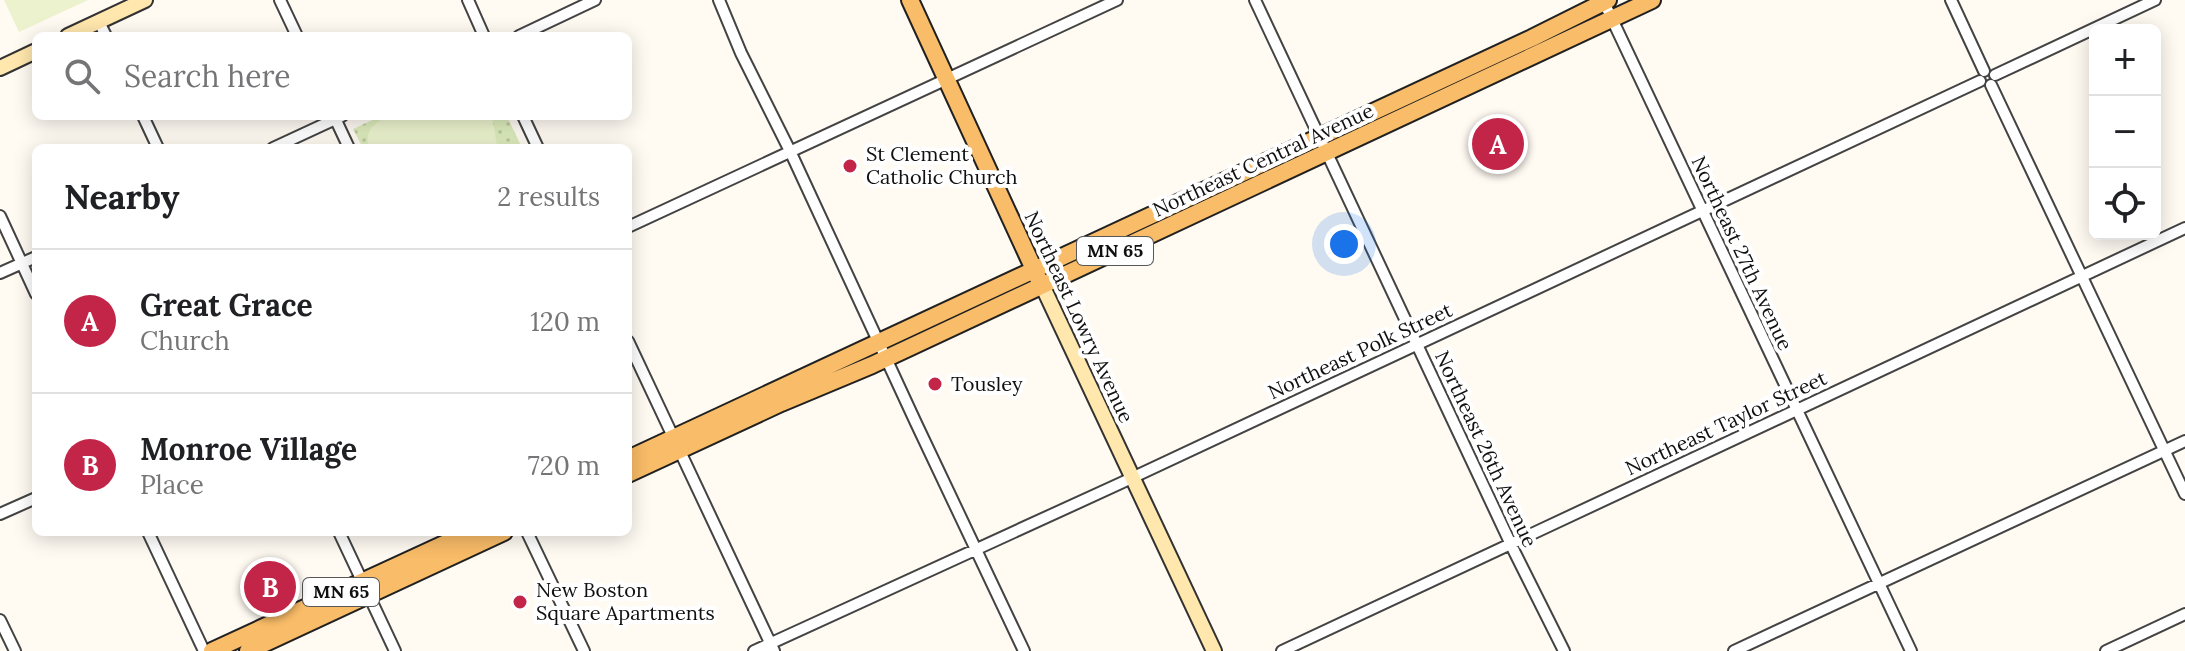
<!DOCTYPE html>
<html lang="en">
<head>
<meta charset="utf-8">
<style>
  :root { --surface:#fff; --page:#f2f2f2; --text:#202124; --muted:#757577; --line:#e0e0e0; --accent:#c22548 }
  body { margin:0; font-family:Lora,serif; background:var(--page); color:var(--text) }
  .controls { position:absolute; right:24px; top:24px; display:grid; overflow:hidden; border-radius:12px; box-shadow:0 4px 20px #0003 }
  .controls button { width:72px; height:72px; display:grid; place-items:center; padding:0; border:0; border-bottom:2px solid var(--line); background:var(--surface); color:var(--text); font:40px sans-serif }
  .you { position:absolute; left:1344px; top:244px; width:28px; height:28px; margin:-20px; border:6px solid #fff; border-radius:50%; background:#1a73e8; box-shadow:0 0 0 12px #1a73e833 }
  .badge { display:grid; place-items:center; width:52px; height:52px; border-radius:50%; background:var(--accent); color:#fff; font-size:26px; font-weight:700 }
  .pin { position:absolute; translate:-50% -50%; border:4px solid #fff; box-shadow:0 2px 8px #0006 }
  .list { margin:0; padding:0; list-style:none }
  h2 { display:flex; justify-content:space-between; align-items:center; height:104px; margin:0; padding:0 32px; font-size:34px }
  h2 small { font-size:26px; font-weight:400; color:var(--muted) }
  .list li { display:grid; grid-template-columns:52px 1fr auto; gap:24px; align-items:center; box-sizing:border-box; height:144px; padding:0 32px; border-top:2px solid var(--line) }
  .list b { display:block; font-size:30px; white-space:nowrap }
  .list p { margin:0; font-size:26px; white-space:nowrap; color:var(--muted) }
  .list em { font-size:26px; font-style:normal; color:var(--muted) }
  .icon { flex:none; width:44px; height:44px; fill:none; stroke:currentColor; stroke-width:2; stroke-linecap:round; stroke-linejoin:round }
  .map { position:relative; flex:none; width:2185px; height:651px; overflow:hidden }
  .search { position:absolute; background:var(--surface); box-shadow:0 4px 20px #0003; left:32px; top:32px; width:600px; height:88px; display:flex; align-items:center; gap:20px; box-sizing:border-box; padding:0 28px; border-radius:12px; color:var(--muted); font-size:30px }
  .panel { position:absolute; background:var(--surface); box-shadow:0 4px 20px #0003; left:32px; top:144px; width:600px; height:392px; border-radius:12px }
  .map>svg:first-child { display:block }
  .park { fill:url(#park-dots) }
  .pitch { fill:#ebf2cd }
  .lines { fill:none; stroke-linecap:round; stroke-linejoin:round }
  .street-casing { stroke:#434343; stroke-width:14 }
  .secondary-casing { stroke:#323232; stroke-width:18 }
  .primary-casing { stroke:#212121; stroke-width:20 }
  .street { stroke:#fff; stroke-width:10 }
  .secondary { stroke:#ffe7ad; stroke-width:14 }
  .primary { stroke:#f9bc68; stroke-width:16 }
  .poi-dot { fill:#c22548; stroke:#fff; stroke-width:3 }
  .labels { text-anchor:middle; stroke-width:8; stroke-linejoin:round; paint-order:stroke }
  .shield { fill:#fff; stroke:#585858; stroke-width:2 }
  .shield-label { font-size:18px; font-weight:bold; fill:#101010 }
  .poi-label { font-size:20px; fill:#101010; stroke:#fff; text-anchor:start }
  .street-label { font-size:20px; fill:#101010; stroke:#fff }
</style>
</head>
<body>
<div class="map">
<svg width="2185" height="651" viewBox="0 0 2185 651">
  <defs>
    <pattern id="park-dots" width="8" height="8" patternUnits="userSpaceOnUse" patternTransform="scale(2)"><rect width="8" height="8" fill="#dcebbb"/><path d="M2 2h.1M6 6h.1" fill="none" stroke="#bcc8a0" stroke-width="1.8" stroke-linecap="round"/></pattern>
  </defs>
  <rect width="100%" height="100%" fill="#fffaf2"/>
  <!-- park -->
  <path class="park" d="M381,116H507L522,148H363L353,129Z"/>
  <!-- pitch -->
  <path class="pitch" d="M4,0H88L19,32Z
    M389,116H492L497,146L496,148H369C364,130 374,123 389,116Z"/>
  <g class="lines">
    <!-- street casing -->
    <g class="street-casing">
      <path id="street" d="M280,0L297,36
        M468,0L484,36
        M719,0L741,53L790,151L916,423L1024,651
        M1255,0L1515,553L1564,651
        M1603,0L1911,651
        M1951,0L1984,71
        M99,22L106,36
        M519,36L595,0
        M1995,75L2155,0
        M1991,85L2185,494
        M143,116L158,148
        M334,116L349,148
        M523,116L538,148
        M273,148L342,116
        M0,216L36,294
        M628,227L1117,0
        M0,273L36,257
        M628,341L774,651
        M0,514L36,498
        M148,532L204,651
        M339,532L395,651
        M527,532L584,651
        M0,620L15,651
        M754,651L1121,483L1980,81
        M1282,651L2185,228
        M1734,651L2185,441
        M2106,651L2185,614"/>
    </g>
    <!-- secondary casing -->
    <g class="secondary-casing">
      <path id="secondary" d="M68,36L145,0
        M0,68L36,51
        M1042,285L1214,651"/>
    </g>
    <!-- primary casing -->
    <g class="primary-casing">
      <path id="primary" d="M910,0L1038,278
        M628,459C930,320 1230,177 1532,38L1608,0
        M628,474L781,403L872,365L1652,0
        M212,651L470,532
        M248,651L504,532"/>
    </g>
    <!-- street -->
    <use href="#street" class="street"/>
    <!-- secondary -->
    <use href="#secondary" class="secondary"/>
    <!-- primary -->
    <use href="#primary" class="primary"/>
  </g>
  <!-- markers -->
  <g class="poi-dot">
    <circle cx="850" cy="166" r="8"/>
    <circle cx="935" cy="384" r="8"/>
    <circle cx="520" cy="602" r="8"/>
  </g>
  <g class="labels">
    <!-- shield labels -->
    <g class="shield">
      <rect x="1077" y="237" width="76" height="28" rx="6"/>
      <rect x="303" y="578" width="76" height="28" rx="6"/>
    </g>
    <g class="shield-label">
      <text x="1115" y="257">MN 65</text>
      <text x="341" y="598">MN 65</text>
    </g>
    <!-- poi labels -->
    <g class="poi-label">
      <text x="866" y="161">St Clement<tspan x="866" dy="23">Catholic Church</tspan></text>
      <text x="951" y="391">Tousley</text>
      <text x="536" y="597">New Boston<tspan x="536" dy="23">Square Apartments</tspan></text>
    </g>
    <!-- street labels -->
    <g class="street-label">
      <text transform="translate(1263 160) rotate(-25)" y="7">Northeast Central Avenue</text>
      <text transform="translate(1742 253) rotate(65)" y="7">Northeast 27th Avenue</text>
      <text transform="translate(1079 317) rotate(65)" y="7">Northeast Lowry Avenue</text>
      <text transform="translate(1360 351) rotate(-25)" y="7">Northeast Polk Street</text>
      <text transform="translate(1726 423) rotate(-25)" y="7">Northeast Taylor Street</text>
      <text transform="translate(1486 449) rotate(65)" y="7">Northeast 26th Avenue</text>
    </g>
  </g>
</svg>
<div class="controls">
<button>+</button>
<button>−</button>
<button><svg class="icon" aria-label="locate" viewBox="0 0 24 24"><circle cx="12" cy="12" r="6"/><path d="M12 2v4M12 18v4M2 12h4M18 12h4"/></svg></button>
</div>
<div class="you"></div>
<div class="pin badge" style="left:1498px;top:144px">A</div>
<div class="pin badge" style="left:270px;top:587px">B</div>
<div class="search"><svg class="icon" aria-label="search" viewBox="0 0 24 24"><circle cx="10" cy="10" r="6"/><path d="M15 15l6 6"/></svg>Search here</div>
<section class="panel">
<h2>Nearby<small>2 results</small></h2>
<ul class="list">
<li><span class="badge">A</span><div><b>Great Grace</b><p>Church</p></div><em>120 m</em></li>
<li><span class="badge">B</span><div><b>Monroe Village</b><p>Place</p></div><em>720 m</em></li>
</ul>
</section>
</div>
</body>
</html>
